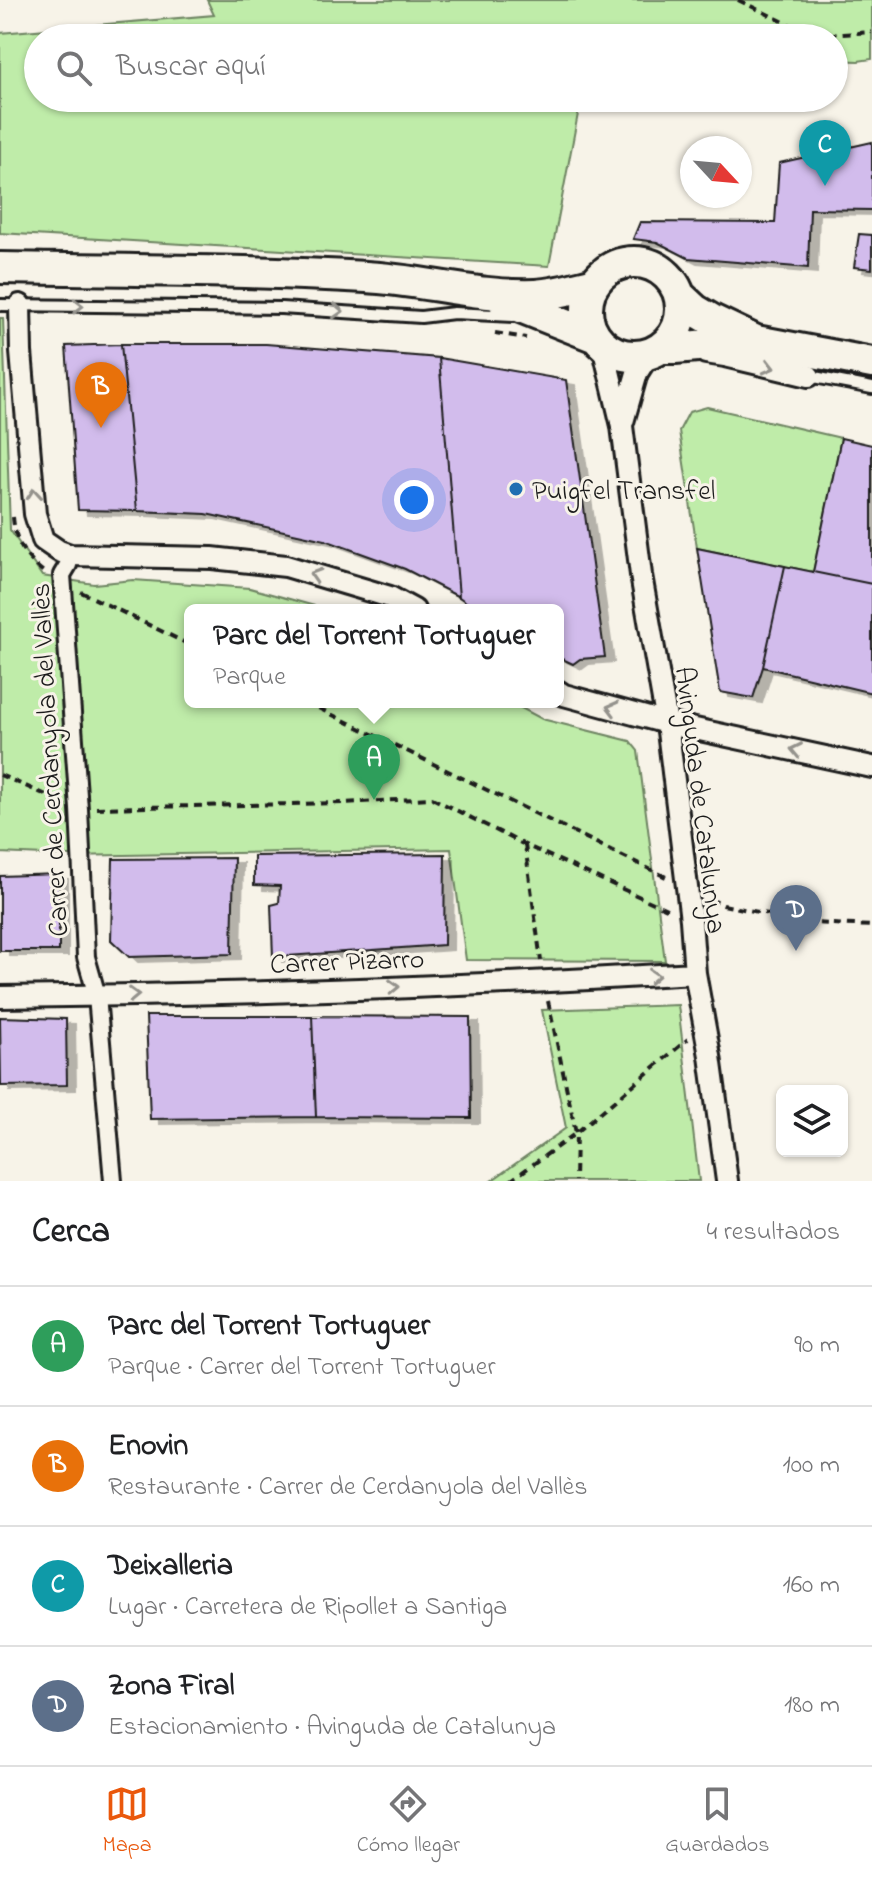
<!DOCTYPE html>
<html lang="es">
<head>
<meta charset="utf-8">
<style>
  :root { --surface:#fff; --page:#f6f6f6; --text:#202124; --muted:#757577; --line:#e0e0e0; --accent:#ea580c }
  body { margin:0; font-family:"Indie Flower",sans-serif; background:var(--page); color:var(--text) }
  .controls { position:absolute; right:24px; bottom:24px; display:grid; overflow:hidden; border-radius:12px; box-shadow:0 2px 6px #0004 }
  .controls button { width:72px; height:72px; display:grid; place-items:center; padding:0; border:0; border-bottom:2px solid var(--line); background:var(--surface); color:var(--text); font:40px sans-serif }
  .compass { position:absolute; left:680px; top:136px; width:72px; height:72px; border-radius:50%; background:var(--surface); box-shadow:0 2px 6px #0004; rotate:116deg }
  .you { position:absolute; left:414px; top:500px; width:28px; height:28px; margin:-20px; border:6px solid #fff; border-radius:50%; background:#1a73e8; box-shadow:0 0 0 12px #1a73e833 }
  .badge { display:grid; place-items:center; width:52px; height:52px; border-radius:50%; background:var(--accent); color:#fff; font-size:26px; font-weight:700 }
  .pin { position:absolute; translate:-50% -66px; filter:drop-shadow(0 2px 4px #0008) }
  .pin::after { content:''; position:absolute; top:42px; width:28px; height:24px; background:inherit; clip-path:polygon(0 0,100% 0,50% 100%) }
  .popup { position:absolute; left:184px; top:604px; width:380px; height:104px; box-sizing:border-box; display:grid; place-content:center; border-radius:12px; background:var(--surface); filter:drop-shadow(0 2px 6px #0005); font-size:26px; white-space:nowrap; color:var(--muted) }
  .popup b { font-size:30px; color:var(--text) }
  .popup::after { content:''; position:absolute; left:50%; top:100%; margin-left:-16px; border:16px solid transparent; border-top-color:var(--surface) }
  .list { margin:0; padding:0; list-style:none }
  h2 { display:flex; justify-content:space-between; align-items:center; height:104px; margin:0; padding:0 32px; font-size:34px }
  h2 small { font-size:26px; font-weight:400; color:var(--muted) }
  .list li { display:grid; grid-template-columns:52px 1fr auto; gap:24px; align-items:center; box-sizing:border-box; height:120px; padding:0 32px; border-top:2px solid var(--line) }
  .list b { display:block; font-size:30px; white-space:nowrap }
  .list p { margin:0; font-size:26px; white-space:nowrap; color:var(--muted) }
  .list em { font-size:26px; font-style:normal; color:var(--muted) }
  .icon { flex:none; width:44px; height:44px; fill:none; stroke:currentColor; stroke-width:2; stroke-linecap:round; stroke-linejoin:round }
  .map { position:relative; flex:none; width:872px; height:1181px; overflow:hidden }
  .search { position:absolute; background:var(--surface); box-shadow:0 2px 6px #0004; left:24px; right:24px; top:24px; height:88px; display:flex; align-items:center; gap:20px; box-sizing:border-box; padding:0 28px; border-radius:44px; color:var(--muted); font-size:30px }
  .sheet { height:584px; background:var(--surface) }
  nav { display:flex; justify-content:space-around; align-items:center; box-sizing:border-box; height:112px; border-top:2px solid var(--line); background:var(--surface); font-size:22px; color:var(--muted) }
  nav a { display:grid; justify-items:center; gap:4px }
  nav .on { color:var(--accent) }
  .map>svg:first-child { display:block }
  .green { fill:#bfeca9; stroke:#6e8462; stroke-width:2 }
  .building { fill:#d2bcec; stroke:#1c1c1c; stroke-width:2; filter:url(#shadow) }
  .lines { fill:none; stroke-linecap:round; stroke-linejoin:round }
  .service-casing { stroke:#1c1c1c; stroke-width:16 }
  .pedestrian-casing { stroke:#1c1c1c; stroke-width:22 }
  .minor-casing { stroke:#1c1c1c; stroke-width:26 }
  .secondary-casing { stroke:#1c1c1c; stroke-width:36 }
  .path { stroke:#1c1c1c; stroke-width:4; stroke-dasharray:8 6; stroke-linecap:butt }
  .service { stroke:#f7f3e8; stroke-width:10 }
  .pedestrian { stroke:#f7f3e8; stroke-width:16 }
  .minor { stroke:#f7f3e8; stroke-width:20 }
  .secondary { stroke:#f7f3e8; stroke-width:30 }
  .oneway { stroke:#94928c }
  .poi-dot { fill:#1f6fb2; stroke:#f7f3e8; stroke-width:3 }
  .labels { text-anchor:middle; stroke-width:6; stroke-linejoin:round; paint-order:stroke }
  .poi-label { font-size:28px; fill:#1c1c1c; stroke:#f7f3e8; text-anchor:start }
  .street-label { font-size:28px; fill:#1c1c1c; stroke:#f7f3e8 }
</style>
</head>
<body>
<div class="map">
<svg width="872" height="1181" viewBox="0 0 872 1181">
  <defs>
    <filter id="shadow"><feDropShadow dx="9" dy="5" stdDeviation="0" flood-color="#0004"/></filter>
  </defs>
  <rect width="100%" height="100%" fill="#f7f3e8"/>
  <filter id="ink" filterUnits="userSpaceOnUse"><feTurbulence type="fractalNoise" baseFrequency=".0125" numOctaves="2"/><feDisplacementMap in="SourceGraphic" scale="16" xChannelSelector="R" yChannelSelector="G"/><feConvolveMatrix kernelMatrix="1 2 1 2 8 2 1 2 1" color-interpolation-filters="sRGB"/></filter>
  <g filter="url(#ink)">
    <!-- green -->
    <path class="green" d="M207,0H872V59L858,61L834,60V38H38V98H581L549,266L0,233V33L214,15Z
      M0,318H3L10,530L42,576L94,584L133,580L250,588L329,610H190V702H510L542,719L630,741L638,751L665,961L466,960L451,849L67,856L0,853Z
      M707,407L841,438L813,572L697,548L679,431L689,412Z
      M678,1005L699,1181H491L566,1128L542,1010Z"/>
    <!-- building -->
    <path class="building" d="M872,142V210L810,209L808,268L688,258L657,242L633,239L640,222L775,223L779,163Z
      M859,234L872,235V269L854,267Z
      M121,344L137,511L78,510L66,346Z
      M121,344H266L439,358L459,597L405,569L325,540L206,514L137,511Z
      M439,358L566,380L605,657L580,659L573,664L558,657V610H477L459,597Z
      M841,438L872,445V584L813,572Z
      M697,548L872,584V693L763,667L753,698L720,692Z
      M697,548L785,566L763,667L753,698L720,692Z
      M445,854L444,945L273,957L271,905L279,903L280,886L254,885V856Z
      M234,858L232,954L129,957L111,940L113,859Z
      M59,874V951H0V876Z
      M146,1016H312L316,1117L150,1119Z
      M312,1016L470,1017L471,1118L316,1117Z
      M0,1017L66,1019L67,1085L1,1086Z"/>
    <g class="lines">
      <!-- service casing -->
      <g class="service-casing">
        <path id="service" d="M0,305L281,308L421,317L454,313L513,316
          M809,376L872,388"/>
      </g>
      <!-- pedestrian casing -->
      <g class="pedestrian-casing">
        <path id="pedestrian" d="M70,555L68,565L62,575L79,809L86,957L97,996L113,1181"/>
      </g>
      <!-- minor casing -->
      <g class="minor-casing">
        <path id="minor" d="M20,305L21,352L35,514L43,540L59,551L70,555L212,558L286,566L390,597L414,610
          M603,346L622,426L641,575L667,723L691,920L695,973L710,1056L727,1181
          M706,353L725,356L809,376
          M623,422L637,373L649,354
          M558,691L564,695L667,723L872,767
          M0,997C232,995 464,987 695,973"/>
      </g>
      <!-- secondary casing -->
      <g class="secondary-casing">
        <path id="secondary" d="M587 309a47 47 0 1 1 94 0a47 47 0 1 1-94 0Z
          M0,268C122,270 244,270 366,277C422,280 478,297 535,295C556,294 575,288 595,283
          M680,296L695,310L712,320L756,341L872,363
          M503,300L596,337
          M661,348H675L754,341"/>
      </g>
      <!-- path -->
      <path class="path" d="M738,0L803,31L827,35L872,32
        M495,333L526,338
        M13,517C15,542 25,558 45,573
        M81,592L190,645
        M306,702L666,877
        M0,775L60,801
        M96,808L343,803L432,798L525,845L669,910
        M525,845L541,961
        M710,899L723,905L814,923L872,926
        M548,1001L576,1133L575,1181
        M510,1181L576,1133L688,1039"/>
      <!-- service -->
      <use href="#service" class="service"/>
      <!-- pedestrian -->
      <use href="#pedestrian" class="pedestrian"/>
      <!-- minor -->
      <use href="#minor" class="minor"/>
      <!-- secondary -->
      <use href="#secondary" class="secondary"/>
    </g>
    <!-- one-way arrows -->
    <defs><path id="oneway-chevron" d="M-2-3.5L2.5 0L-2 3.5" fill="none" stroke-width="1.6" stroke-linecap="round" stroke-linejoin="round" transform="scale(2)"/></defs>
    <g class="oneway">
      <use href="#oneway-chevron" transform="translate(78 306) rotate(1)"/>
      <use href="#oneway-chevron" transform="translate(338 311) rotate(3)"/>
      <use href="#oneway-chevron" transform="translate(769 367) rotate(14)"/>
      <use href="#oneway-chevron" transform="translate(34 494) rotate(-95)"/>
      <use href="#oneway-chevron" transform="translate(315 575) rotate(-163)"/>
      <use href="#oneway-chevron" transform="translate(612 708) rotate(-165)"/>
      <use href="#oneway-chevron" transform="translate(796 750) rotate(-168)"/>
      <use href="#oneway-chevron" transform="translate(654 976) rotate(-3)"/>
      <use href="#oneway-chevron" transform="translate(394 987) rotate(-2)"/>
      <use href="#oneway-chevron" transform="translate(134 995) rotate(-2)"/>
    </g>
  </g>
  <!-- markers -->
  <circle class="poi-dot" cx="516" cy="489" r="8"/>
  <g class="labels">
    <!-- poi labels -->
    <g class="poi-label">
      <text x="532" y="499">Puigfel Transfel</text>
    </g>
    <!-- street labels -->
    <g class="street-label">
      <text transform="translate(48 760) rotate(-93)" y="10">Carrer de Cerdanyola del Vallès</text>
      <text transform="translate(702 800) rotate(83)" y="10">Avinguda de Catalunya</text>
      <text transform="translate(347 960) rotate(-2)" y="10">Carrer Pizarro</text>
    </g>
  </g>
</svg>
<div class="controls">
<button><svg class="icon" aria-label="layers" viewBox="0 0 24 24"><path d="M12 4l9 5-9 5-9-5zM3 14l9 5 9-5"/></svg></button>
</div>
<svg class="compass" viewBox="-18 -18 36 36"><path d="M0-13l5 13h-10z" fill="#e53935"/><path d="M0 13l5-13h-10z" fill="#757577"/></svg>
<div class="you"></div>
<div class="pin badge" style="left:374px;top:800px;background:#2e9e5b">A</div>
<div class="popup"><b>Parc del Torrent Tortuguer</b>Parque</div>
<div class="pin badge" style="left:101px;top:428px;background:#e8710a">B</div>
<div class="pin badge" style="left:825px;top:186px;background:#0f9aa8">C</div>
<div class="pin badge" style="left:796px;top:951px;background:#5c6f8a">D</div>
<div class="search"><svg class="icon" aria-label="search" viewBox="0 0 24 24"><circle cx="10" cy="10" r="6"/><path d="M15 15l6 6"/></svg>Buscar aquí</div>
</div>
<section class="sheet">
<h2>Cerca<small>4 resultados</small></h2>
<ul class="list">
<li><span class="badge" style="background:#2e9e5b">A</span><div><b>Parc del Torrent Tortuguer</b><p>Parque · Carrer del Torrent Tortuguer</p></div><em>90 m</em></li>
<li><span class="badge" style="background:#e8710a">B</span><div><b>Enovin</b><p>Restaurante · Carrer de Cerdanyola del Vallès</p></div><em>100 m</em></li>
<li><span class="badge" style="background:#0f9aa8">C</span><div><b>Deixalleria</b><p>Lugar · Carretera de Ripollet a Santiga</p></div><em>160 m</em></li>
<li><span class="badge" style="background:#5c6f8a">D</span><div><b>Zona Firal</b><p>Estacionamiento · Avinguda de Catalunya</p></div><em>180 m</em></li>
</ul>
</section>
<nav>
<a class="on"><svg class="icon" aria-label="map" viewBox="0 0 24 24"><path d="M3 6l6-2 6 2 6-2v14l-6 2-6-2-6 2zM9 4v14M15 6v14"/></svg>Mapa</a>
<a><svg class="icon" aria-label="directions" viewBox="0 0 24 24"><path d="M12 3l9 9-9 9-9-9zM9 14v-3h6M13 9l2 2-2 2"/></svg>Cómo llegar</a>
<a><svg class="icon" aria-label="saved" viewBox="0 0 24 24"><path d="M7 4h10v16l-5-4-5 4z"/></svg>Guardados</a>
</nav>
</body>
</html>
